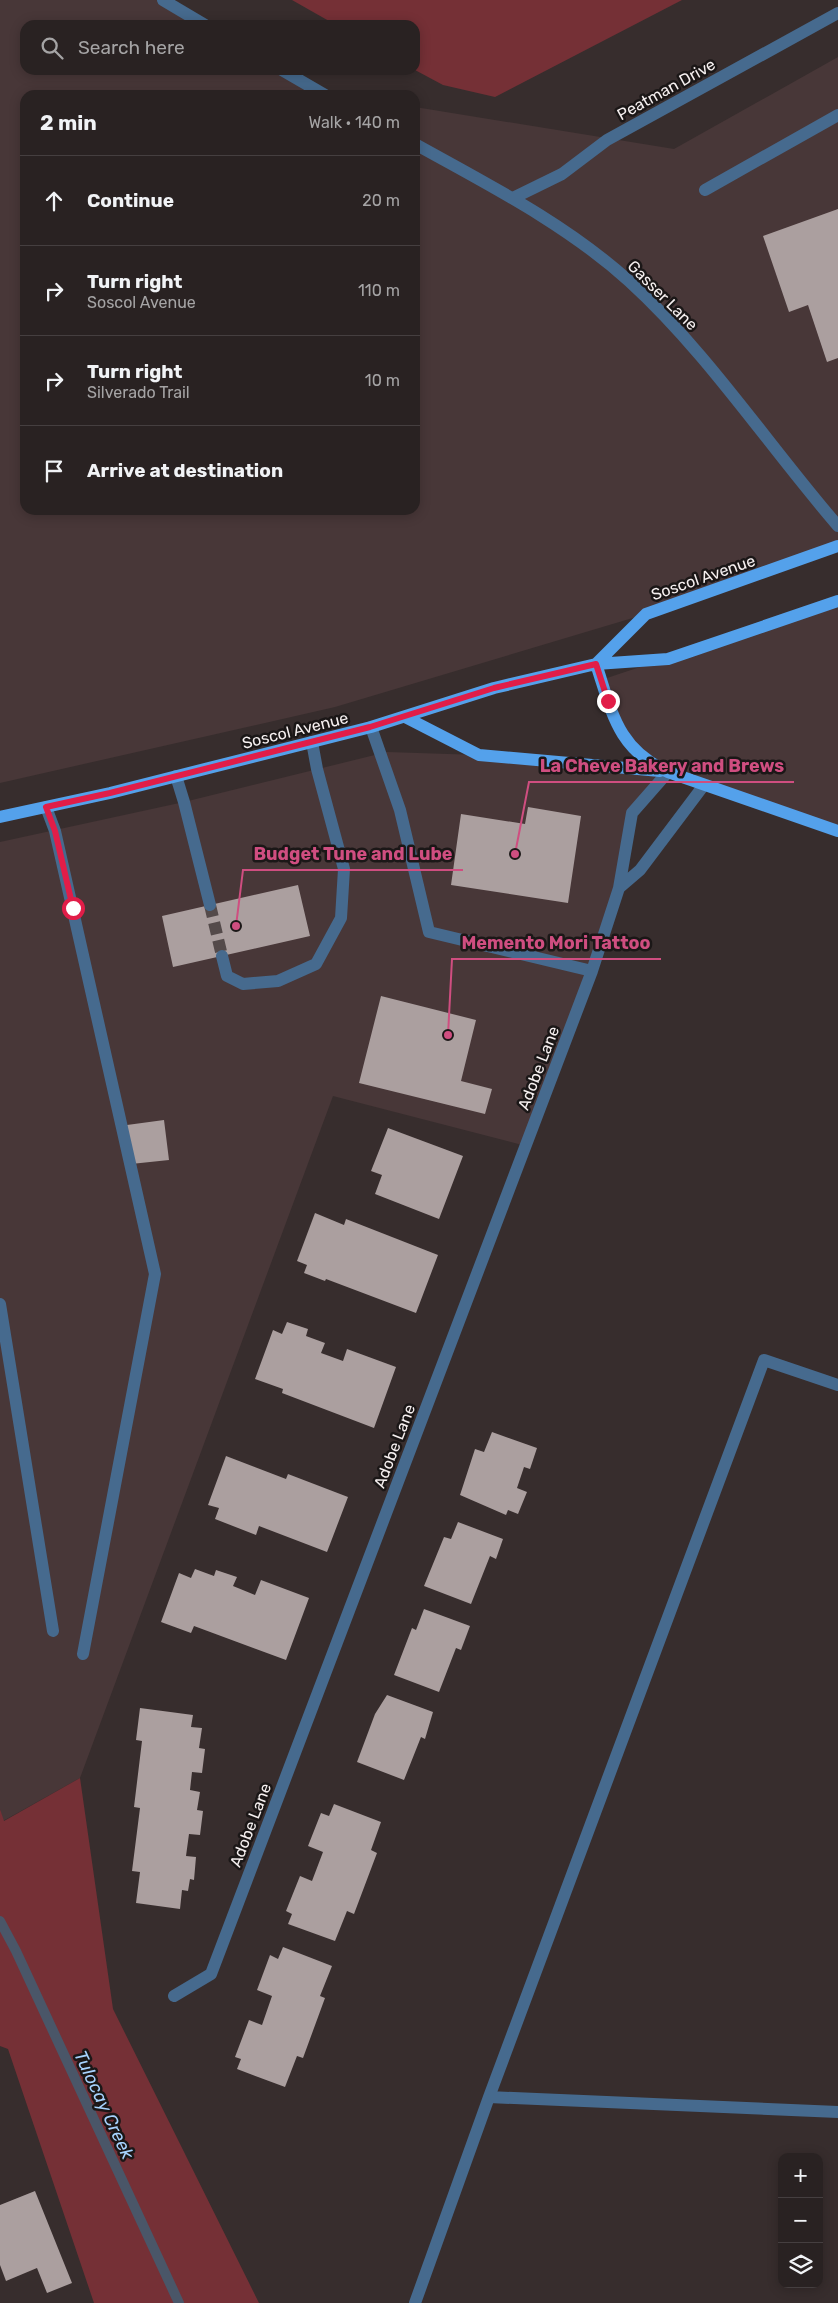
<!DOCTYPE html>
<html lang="en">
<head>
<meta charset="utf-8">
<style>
  :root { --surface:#292222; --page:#312a2a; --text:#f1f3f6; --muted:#a5a4a5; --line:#453f40 }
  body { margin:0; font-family:Rubik,sans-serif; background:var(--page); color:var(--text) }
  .controls { position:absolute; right:15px; bottom:15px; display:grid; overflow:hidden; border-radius:10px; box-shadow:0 2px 12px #0003 }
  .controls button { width:45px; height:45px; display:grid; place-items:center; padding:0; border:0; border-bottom:1px solid var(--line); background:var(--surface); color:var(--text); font:25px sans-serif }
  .stop { position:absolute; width:15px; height:15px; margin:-11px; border:4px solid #e11d48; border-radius:50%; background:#fff }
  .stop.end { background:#e11d48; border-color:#fff; box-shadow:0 1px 5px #0008 }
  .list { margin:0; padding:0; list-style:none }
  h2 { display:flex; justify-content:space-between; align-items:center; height:65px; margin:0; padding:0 20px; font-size:21px }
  h2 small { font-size:16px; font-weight:400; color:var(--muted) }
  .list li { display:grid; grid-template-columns:32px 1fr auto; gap:15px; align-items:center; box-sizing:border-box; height:90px; padding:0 20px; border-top:1px solid var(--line) }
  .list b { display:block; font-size:19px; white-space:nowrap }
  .list p { margin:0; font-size:16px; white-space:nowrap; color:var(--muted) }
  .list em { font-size:16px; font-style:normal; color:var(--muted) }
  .icon { flex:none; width:28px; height:28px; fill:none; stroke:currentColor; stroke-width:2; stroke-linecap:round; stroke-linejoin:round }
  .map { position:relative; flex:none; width:838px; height:2303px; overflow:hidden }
  .search { position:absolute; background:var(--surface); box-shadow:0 2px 12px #0003; left:20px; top:20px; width:400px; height:55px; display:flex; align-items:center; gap:12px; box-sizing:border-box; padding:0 18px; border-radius:15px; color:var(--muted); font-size:19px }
  .panel { position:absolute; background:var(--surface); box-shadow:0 2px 12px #0003; left:20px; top:90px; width:400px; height:425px; border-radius:15px }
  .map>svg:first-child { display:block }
  .built { fill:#483738 }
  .green { fill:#753036 }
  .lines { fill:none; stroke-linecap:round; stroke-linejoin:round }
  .stream { stroke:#4a5668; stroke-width:10 }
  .building { fill:#ab9f9f }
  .minor-tunnel { stroke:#544a4a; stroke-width:12; stroke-dasharray:12 6; stroke-linecap:butt }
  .minor { stroke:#466a8e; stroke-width:12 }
  .major { stroke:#54a1eb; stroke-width:12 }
  .route { stroke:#e11d48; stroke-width:6 }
  .labels { text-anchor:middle; stroke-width:5; stroke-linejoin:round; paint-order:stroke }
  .street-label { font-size:16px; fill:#f6f0f0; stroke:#1b1717 }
  .water-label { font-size:18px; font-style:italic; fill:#a7d2fe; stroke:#1b1717 }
  .leader { fill:none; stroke:#cf4e80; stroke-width:2 }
  .callout-dot { fill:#cf4e80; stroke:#1b1717; stroke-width:2 }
  .callout-label { font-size:18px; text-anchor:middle; font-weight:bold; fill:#cf4e80; stroke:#1b1717; stroke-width:5; stroke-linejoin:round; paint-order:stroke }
</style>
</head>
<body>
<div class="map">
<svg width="838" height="2303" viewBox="0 0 838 2303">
  <rect width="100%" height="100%" fill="#372d2d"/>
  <!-- built -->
  <path class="built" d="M0,0H163L205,25H25V70H282L317,91L342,95H25V510H415V107L674,149L838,57V546L646,614L335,707L0,783Z
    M838,601V831L668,772L632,813L619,888L526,1146L333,1096L80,1778L3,1821L0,1809V842L184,802L387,752L479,755L666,772L641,757L598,681Z"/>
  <!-- green -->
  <path class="green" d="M292,0H682L495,97L443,85L415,70V25H336Z
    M80,1778L113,2009L259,2303H94L8,2049L0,2046V1809L4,1821Z"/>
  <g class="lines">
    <!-- stream -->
    <path class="stream" d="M0,1921L16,1951L179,2303"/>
  </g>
  <!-- building -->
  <path class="building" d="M838,209V358L827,362L808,305L789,312L763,236Z
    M528,807L581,816L568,903L451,885L461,814L525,824Z
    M298,885L310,936L173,967L162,916Z
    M381,996L476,1020L461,1081L492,1089L485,1114L359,1083Z
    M164,1120L169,1160L131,1164L127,1125Z
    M388,1128L463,1156L439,1219L375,1194L382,1175L371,1171Z
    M315,1213L344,1225L346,1219L438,1255L416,1313L326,1279L325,1281L304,1273L307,1265L297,1261Z
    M287,1322L308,1329L306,1336L325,1343L321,1353L343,1361L347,1349L396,1367L374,1428L282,1393L283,1389L255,1379L273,1330L282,1334Z
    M492,1432L537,1448L530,1469L524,1467L517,1488L527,1492L518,1514L508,1510L506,1515L460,1495L475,1449L484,1452Z
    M226,1456L286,1479L288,1474L348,1497L327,1552L259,1526L256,1535L215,1519L219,1508L208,1505Z
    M458,1522L503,1539L496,1559L490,1556L471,1604L424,1586L444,1537L451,1539Z
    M195,1569L214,1576L216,1570L237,1577L233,1586L255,1595L261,1580L309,1598L286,1660L194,1626L191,1633L161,1622L179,1573L191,1578Z
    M424,1609L470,1626L461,1650L456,1648L439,1692L394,1675L412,1628L416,1630Z
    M387,1695L433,1712L425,1739L421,1737L404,1780L357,1762L375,1714Z
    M140,1708L193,1715L191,1727L202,1728L199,1748L205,1749L202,1773L192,1772L190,1790L200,1792L197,1810L203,1811L200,1835L189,1834L186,1856L196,1857L194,1880L190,1879L188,1891L182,1890L180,1909L136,1903L140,1872L132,1871L140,1808L134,1807L142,1741L136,1740Z
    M334,1804L381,1822L371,1850L377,1853L354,1914L347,1911L335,1941L288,1924L292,1914L286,1911L300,1876L312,1881L323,1852L308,1846L321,1813L329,1816Z
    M283,1947L332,1966L320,1996L325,1998L303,2058L297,2056L285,2087L237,2069L241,2059L235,2057L249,2020L262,2025L272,1996L257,1990L270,1955L278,1959Z
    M35,2191L72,2283L47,2293L37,2268L6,2281L0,2265V2205Z"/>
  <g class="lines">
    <!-- minor-tunnel -->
    <path class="minor-tunnel" d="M210,905L222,956"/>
    <!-- minor -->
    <path class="minor" d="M163,0L205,25
      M282,70L325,95
      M415,144C489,185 566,224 629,281C708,353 768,445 838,526
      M705,190L838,115
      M513,198L562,174L607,140L838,13
      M371,727L400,810L429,932L592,971
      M176,776L184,802L210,905
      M46,807L55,831L155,1274L83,1654
      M619,888L640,870L704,785
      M222,956L227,976L243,984L278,981L316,964L341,918L344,869L317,769L312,742
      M0,1304L53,1631
      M174,1996L211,1974L592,971L619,888L632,813L668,772
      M489,2097L838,2112
      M415,2303L489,2097L764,1360L838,1385"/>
    <!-- major -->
    <path class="major" d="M596,664C612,712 617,749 668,772L838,831
      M596,664L646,614L838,546
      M405,717L479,755L660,771
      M0,817L110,793L371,727L494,688L596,664L668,659L838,601"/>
  </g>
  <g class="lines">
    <!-- route -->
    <path class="route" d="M73,908L55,831L46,807L110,793L370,727L494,688L596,664L608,701"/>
  </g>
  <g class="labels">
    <!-- street labels -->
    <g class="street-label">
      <text transform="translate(666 89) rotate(-29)" y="6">Peatman Drive</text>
      <text transform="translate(663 295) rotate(45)" y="6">Gasser Lane</text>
      <text transform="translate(703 577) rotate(-19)" y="6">Soscol Avenue</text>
      <text transform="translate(295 730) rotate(-14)" y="6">Soscol Avenue</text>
      <text transform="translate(538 1068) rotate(-69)" y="6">Adobe Lane</text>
      <text transform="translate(394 1446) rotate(-69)" y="6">Adobe Lane</text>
      <text transform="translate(250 1825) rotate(-69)" y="6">Adobe Lane</text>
    </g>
    <!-- water labels -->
    <g class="water-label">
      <text transform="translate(104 2105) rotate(65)" y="6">Tulocay Creek</text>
    </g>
  </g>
  <!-- callouts -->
  <path class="leader" d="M515 854L529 782H794M236 926L243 870H463M448 1035L452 959H661"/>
  <g class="callout-dot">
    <circle cx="515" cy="854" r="5"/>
    <circle cx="236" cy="926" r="5"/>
    <circle cx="448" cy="1035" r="5"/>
  </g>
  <g class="callout-label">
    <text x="662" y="772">La Cheve Bakery and Brews</text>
    <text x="353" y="860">Budget Tune and Lube</text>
    <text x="556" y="949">Memento Mori Tattoo</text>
  </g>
</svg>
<div class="controls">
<button>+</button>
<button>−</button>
<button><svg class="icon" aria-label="layers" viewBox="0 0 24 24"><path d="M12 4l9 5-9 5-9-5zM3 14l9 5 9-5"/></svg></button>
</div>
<div class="stop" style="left:73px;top:908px"></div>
<div class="stop end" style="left:608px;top:701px"></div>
<div class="search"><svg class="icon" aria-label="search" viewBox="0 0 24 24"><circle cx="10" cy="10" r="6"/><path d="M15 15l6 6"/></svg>Search here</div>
<section class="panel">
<h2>2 min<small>Walk · 140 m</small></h2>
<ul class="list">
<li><svg class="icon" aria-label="ahead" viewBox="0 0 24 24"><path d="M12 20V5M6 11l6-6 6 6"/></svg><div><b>Continue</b></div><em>20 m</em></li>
<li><svg class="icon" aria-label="right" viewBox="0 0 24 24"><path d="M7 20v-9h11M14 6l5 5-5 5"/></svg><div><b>Turn right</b><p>Soscol Avenue</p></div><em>110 m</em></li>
<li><svg class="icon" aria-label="right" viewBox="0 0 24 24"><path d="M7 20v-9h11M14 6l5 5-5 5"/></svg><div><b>Turn right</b><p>Silverado Trail</p></div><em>10 m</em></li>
<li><svg class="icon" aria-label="arrive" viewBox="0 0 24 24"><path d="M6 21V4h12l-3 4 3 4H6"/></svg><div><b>Arrive at destination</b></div></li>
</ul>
</section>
</div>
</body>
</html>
